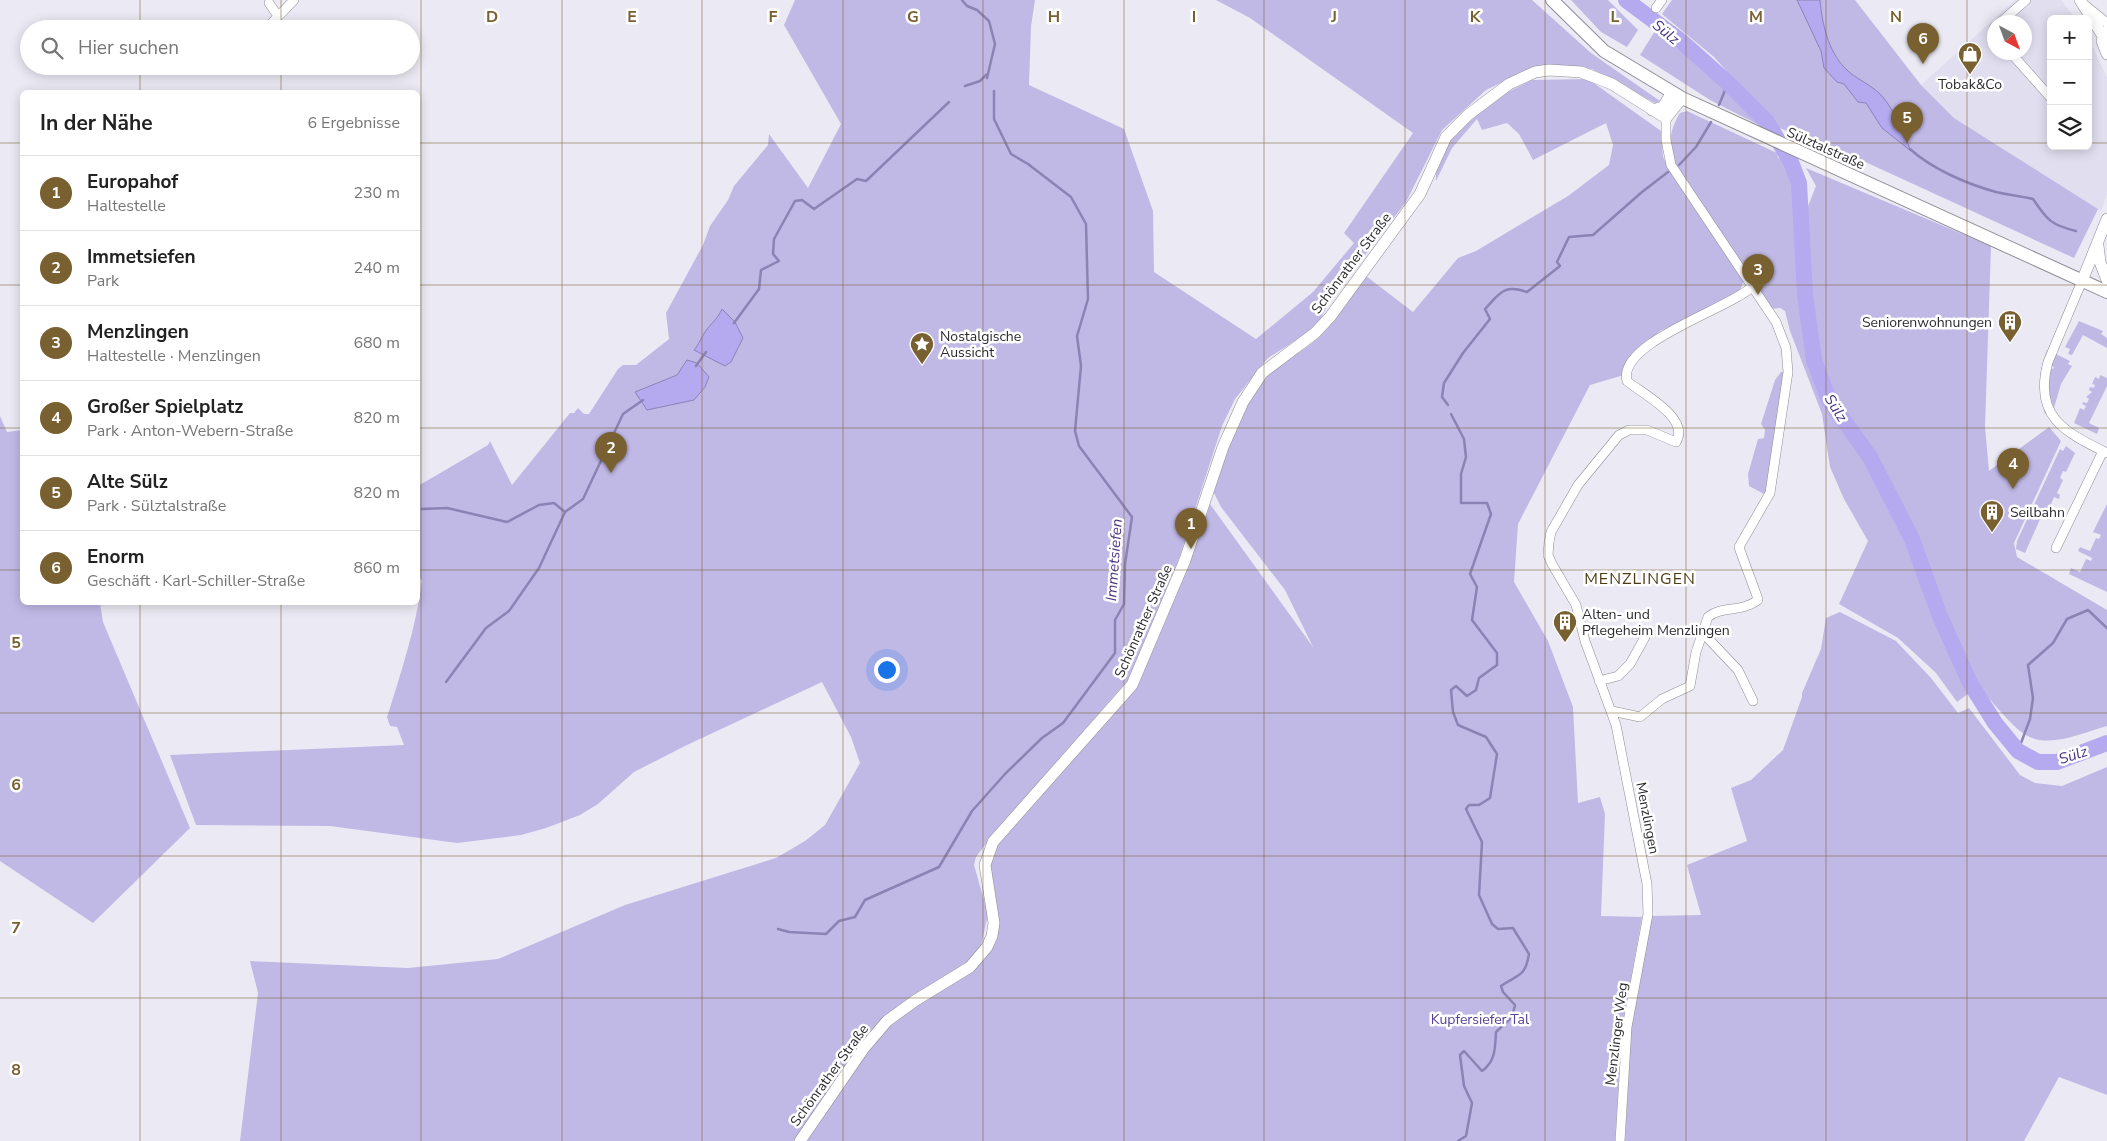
<!DOCTYPE html>
<html lang="de">
<head>
<meta charset="utf-8">
<style>
  :root { --surface:#fff; --page:#f6f6f6; --text:#222; --muted:#767676; --line:#e0e0e0; --accent:#796031 }
  body { margin:0; font-family:"Nunito Sans",sans-serif; background:var(--page); color:var(--text) }
  .controls { position:absolute; right:15px; top:15px; display:grid; overflow:hidden; border-radius:8px; box-shadow:0 2px 12px #0003 }
  .controls button { width:45px; height:45px; display:grid; place-items:center; padding:0; border:0; border-bottom:1px solid var(--line); background:var(--surface); color:var(--text); font:25px sans-serif }
  .compass { position:absolute; left:1987px; top:15px; width:45px; height:45px; border-radius:50%; background:var(--surface); box-shadow:0 2px 12px #0003; rotate:139deg }
  .you { position:absolute; left:886px; top:669px; width:18px; height:18px; margin:-12px; border:4px solid #fff; border-radius:50%; background:#1a73e8; box-shadow:0 0 0 8px #1a73e833 }
  .badge { display:grid; place-items:center; width:32px; height:32px; border-radius:50%; background:var(--accent); color:#fff; font-size:16px; font-weight:700 }
  .pin { position:absolute; translate:-50% -41px; filter:drop-shadow(0 1px 2px #0008) }
  .pin::after { content:''; position:absolute; top:26px; width:18px; height:15px; background:inherit; clip-path:polygon(0 0,100% 0,50% 100%) }
  .list { margin:0; padding:0; list-style:none }
  h2 { display:flex; justify-content:space-between; align-items:center; height:65px; margin:0; padding:0 20px; font-size:21px }
  h2 small { font-size:16px; font-weight:400; color:var(--muted) }
  .list li { display:grid; grid-template-columns:32px 1fr auto; gap:15px; align-items:center; box-sizing:border-box; height:75px; padding:0 20px; border-top:1px solid var(--line) }
  .list b { display:block; font-size:19px; white-space:nowrap }
  .list p { margin:0; font-size:16px; white-space:nowrap; color:var(--muted) }
  .list em { font-size:16px; font-style:normal; color:var(--muted) }
  .icon { flex:none; width:28px; height:28px; fill:none; stroke:currentColor; stroke-width:2; stroke-linecap:round; stroke-linejoin:round }
  .map { position:relative; flex:none; width:2107px; height:1141px; overflow:hidden }
  .search { position:absolute; background:var(--surface); box-shadow:0 2px 12px #0003; left:20px; top:20px; width:400px; height:55px; display:flex; align-items:center; gap:12px; box-sizing:border-box; padding:0 18px; border-radius:28px; color:var(--muted); font-size:19px }
  .panel { position:absolute; background:var(--surface); box-shadow:0 2px 12px #0003; left:20px; top:90px; width:400px; height:515px; border-radius:8px }
  .map>svg:first-child { display:block }
  .built { fill:#e0deef; fill-rule:evenodd }
  .green { fill:#c0b9e6 }
  .water { fill:#b5a9ef; stroke:#8c83b5 }
  .lines { fill:none; stroke-linecap:round; stroke-linejoin:round }
  .stream { stroke:#8c83b5; stroke-width:2.5 }
  .river { stroke:#b5a9ef; stroke-width:16 }
  .minor-casing { stroke:#8d8c95; stroke-width:10 }
  .tertiary-casing { stroke:#8d8c95; stroke-width:12 }
  .secondary-casing { stroke:#8d8c95; stroke-width:14 }
  .minor { stroke:#fff; stroke-width:9 }
  .tertiary { stroke:#fff; stroke-width:11 }
  .secondary { stroke:#fff; stroke-width:12 }
  .grid { fill:none; stroke:#796031; stroke-width:1; stroke-opacity:0.55 }
  .labels { text-anchor:middle; stroke-width:5; stroke-linejoin:round; paint-order:stroke }
  .poi-label { font-size:14px; fill:#2b2b2f; stroke:#fff; text-anchor:start }
  .street-label { font-size:14px; fill:#2b2b2f; stroke:#fff }
  .park-label { font-size:14px; fill:#584395; stroke:#fff }
  .water-label { font-size:15px; font-style:italic; fill:#473181; stroke:#fff }
  .quarter-label { font-size:16px; letter-spacing:1px; fill:#4d3a14; stroke:#fff }
  .grid-label { font-size:16px; text-anchor:middle; font-weight:bold; fill:#796031; stroke:#fff; stroke-width:5; stroke-linejoin:round; paint-order:stroke }
</style>
</head>
<body>
<div class="map">
<svg width="2107" height="1141" viewBox="0 0 2107 1141">
  <rect width="100%" height="100%" fill="#ebeaf4"/>
  <!-- built -->
  <path class="built" d="M2015,0H2061L2076,19H2051V146H2088V36L2107,78V194L2101,211L1954,118L1921,85ZM1994,22H2024V52H1994Z"/>
  <!-- green -->
  <path class="green" d="M795,0H1035L1031,26L1029,85L1124,129L1153,211L1154,272L1256,339L1313,292L1354,243L1344,233L1413,133L1250,18L1216,0H1532L1591,53L1660,101L1655,103L1592,69L1535,66L1486,90L1442,130L1406,202L1329,302L1317,327L1268,358L1235,399L1222,426L1176,568L1129,679L994,833L976,857L974,865L988,914L981,946L967,962L883,1018L803,1133L794,1141H240L258,993L250,961L408,968L498,959L625,905L776,858L805,841L825,825L860,763L851,737L822,682L687,745L634,772L598,804L580,815L546,828L521,835L457,843L330,826L196,825L170,755L404,745L397,727L390,726L387,717C401,673 416,627 422,581L418,574V486L488,445L490,441L512,485L570,413H574L578,408L584,414H589L618,369L623,365H636L669,339L666,313L703,245L710,226L728,200L734,186L768,145L769,134L808,188L841,124L784,25Z
    M1571,0H1608L1638,30L1627,47L1601,32Z
    M1672,0H1855L1921,85L1954,118L2098,209L2074,258L1861,160L1777,127L1714,57L1662,14Z
    M1655,31L1721,82L1759,125L1710,100L1640,55Z
    M1588,79L1661,131L1663,157L1669,169L1744,281L1739,292L1729,299L1660,331L1652,338L1624,375L1590,385L1518,524L1514,582L1548,641L1573,707L1578,803L1600,797L1605,814L1601,916L1642,917L1622,1027L1615,1141H806L866,1053L892,1024L988,953L990,864L995,847L1123,703L1193,554L1210,504L1313,647L1285,590L1221,507L1213,491C1225,455 1237,415 1260,383C1273,366 1294,357 1311,344C1334,326 1349,299 1366,276L1413,312L1458,258L1476,251L1568,196L1609,165L1613,145L1606,123L1533,160L1519,134L1507,123L1482,130L1477,119L1452,148L1436,181V169L1448,142L1494,99L1532,80Z
    M1687,111L1777,153L1778,158L1791,162L1796,236L1816,186L1806,168L1991,246L1985,427L1989,471L2049,427L2061,441L2014,543L2017,557L2107,610V726C2086,732 2057,745 2035,739C2016,734 1994,703 1981,689L1969,693L1957,702L1936,673L1898,638L1839,604L1868,541L1844,499L1830,467L1822,414L1790,331L1785,311L1780,308L1771,309L1677,169C1669,146 1667,135 1680,113Z
    M2079,321L2103,331L2101,334L2107,338V348L2083,335L2072,355L2068,354L2070,349L2065,347Z
    M2047,350L2048,351C2038,375 2041,388 2047,413L2045,414C2038,391 2038,373 2047,350Z
    M2056,354L2070,361L2068,364L2072,366L2061,384L2054,408C2048,395 2048,382 2050,368L2053,369L2054,367L2051,366Z
    M1781,372H1786L1766,495L1749,486L1748,474L1758,439L1764,438L1765,430L1761,424L1775,380Z
    M2100,375L2107,378V386L2089,423L2099,428L2097,434L2074,423L2080,408L2084,410L2086,406L2082,404L2083,402L2087,403L2089,399L2086,397L2092,392L2089,390L2090,387L2094,388L2095,385L2092,384L2095,377L2099,379Z
    M0,416L7,432L22,430V602L100,603L103,622L190,828L93,923L0,861Z
    M2066,446L2075,453L2066,472L2063,471L2060,478L2063,480L2057,493L2060,495L2059,499L2054,497L2047,514L2051,516L2049,520L2041,517L2025,553L2016,549L2017,541L2060,449L2063,451Z
    M2107,504V592L2069,574L2071,568L2080,572L2086,559L2091,561L2092,558L2078,551L2080,547L2090,551L2096,538L2099,539L2101,535L2093,532Z
    M1840,612L1896,641L1931,678L1958,713L1969,708L2020,775L2035,783L2062,786L2107,767V1095L2059,1077L2024,1141H1625L1631,1028L1650,916L1701,915L1687,865L1747,841L1731,788L1751,780L1783,750L1802,697V693L1821,649L1826,618Z"/>
  <!-- water -->
  <path class="water" d="M1797,0H1820C1822,23 1828,51 1845,68C1855,79 1871,84 1882,96C1895,111 1903,133 1911,151L1882,128L1866,103L1858,102L1844,84L1837,82L1824,68L1821,51Z
    M722,309L735,322L743,338L731,362L725,366L694,350C699,344 701,338 705,332C711,323 717,320 722,309Z
    M687,360L697,363L709,377L705,387L694,400L647,410L635,392L677,375Z"/>
  <g class="lines">
    <!-- stream -->
    <path class="stream" d="M962,0L967,6L977,10L989,21L995,44L987,78
      M965,86L980,81L987,74
      M1719,105L1728,83
      M1910,149C1932,169 1967,184 1996,192C2008,195 2021,196 2033,199C2047,220 2051,225 2076,231
      M1679,165L1696,147L1711,122
      M734,323L759,289L761,270L779,261L773,254L774,239L795,201L802,200L814,209L857,179L866,181L949,102
      M696,366L706,352
      M1448,405L1442,397L1444,383L1463,353L1490,319L1485,309C1500,293 1504,284 1527,292L1560,266L1557,262L1569,237L1593,235L1642,192L1668,172
      M1451,414L1464,439L1466,457L1461,474V503H1487L1491,514L1470,574L1477,587L1472,620L1497,653V665L1479,678L1476,690L1467,696L1456,686L1451,690L1453,712L1458,725L1486,737L1497,754L1490,798L1479,805H1469L1466,809L1482,842L1479,895L1492,924L1498,929L1513,928L1529,954C1525,978 1518,974 1501,986L1503,992L1515,1005L1512,1017L1496,1032C1495,1047 1496,1061 1482,1071L1464,1051L1460,1055L1464,1086L1472,1103L1466,1136L1458,1141
      M422,509L447,508L507,522L539,505L554,503L565,512
      M446,682L486,628L509,611L539,568L565,512L583,499L623,414L643,400
      M2018,751L2030,719L2033,698L2028,665L2053,643L2067,619L2088,610L2107,628
      M778,929L789,932L826,934L839,921L855,917L865,900L939,867L972,811L1005,774L1042,738L1063,723L1115,653V620L1124,604L1125,564L1132,517L1079,446L1075,431L1081,366L1077,336L1088,299L1086,224L1071,197L1028,164L1011,154L994,119V91"/>
    <!-- river -->
    <path class="river" d="M1626,0L1681,41L1728,83L1767,122L1791,162L1799,183L1805,295L1814,360L1829,400L1870,457L1912,539L1939,614L1970,683L1995,723L2018,751L2038,762H2057L2107,743"/>
    <!-- minor casing -->
    <g class="minor-casing">
      <path id="minor" d="M269,3L278,16
        M2086,6L2107,23
        M1656,8L1662,0
        M2001,22L2026,0
        M1994,28V34
        M266,29L294,0
        M2010,52L2051,98
        M2082,281L2048,362C2033,417 2065,432 2107,453
        M2056,548L2103,451
        M1702,632L1738,670L1753,701
        M1599,681L1618,676L1630,664L1645,637
        M1612,711L1640,717L1662,699L1690,686L1696,652L1708,617C1723,605 1741,613 1758,600C1758,597 1742,557 1739,547L1770,493L1788,372L1786,348L1776,322L1671,165L1666,140V118
        M1620,1141L1627,1027L1648,914L1647,884L1616,725L1585,641L1576,605L1552,564L1548,555L1549,542L1551,532L1578,485L1619,435L1629,430H1647L1676,442C1691,418 1641,393 1627,381C1617,342 1730,309 1753,286"/>
    </g>
    <!-- tertiary casing -->
    <g class="tertiary-casing">
      <path id="tertiary" d="M2080,0L2103,36
        M2107,31L2102,41L2107,54
        M1652,110L1663,107L1672,92
        M2098,246L2100,262L2107,280
        M2082,281L2107,219
        M800,1141L864,1048L887,1021L916,1000L970,967L987,947L992,936L994,923L985,865L993,842L1132,685L1185,560L1223,447L1243,402L1262,373L1315,333L1330,317L1420,194L1446,137L1468,115L1509,84L1535,72L1549,70L1581,72L1612,84L1666,118L1682,98"/>
    </g>
    <!-- secondary casing -->
    <g class="secondary-casing">
      <path id="secondary" d="M1552,0L1604,51L1682,98L2107,292"/>
    </g>
    <!-- minor -->
    <use href="#minor" class="minor"/>
    <!-- tertiary -->
    <use href="#tertiary" class="tertiary"/>
    <!-- secondary -->
    <use href="#secondary" class="secondary"/>
  </g>
  <!-- grid -->
  <path class="grid" d="M140,0V29M281,0V29M421,0V1141M562,0V1141M702,0V1141M843,0V1141M983,0V1141M1124,0V1141M1264,0V1141M1405,0V1141M1545,0V1141M1686,0V1141M1826,0V1141M1967,0V1141M140,66V92M281,66V92M0,143H22M418,143H2051M2088,143H2107M0,285H22M418,285H2107M0,428H22M418,428H2107M0,570H22M418,570H2107M140,602V1141M281,602V1141M0,713H2107M0,856H2107M0,998H2107"/>
  <!-- icons -->
  <defs>
    <g id="shop-pin" transform="scale(1.25)"><path d="M0 17L-7.5 6A9.5 9.5 0 1 1 7.5 6Z" fill="#796031" stroke="#fff"/><path d="M-5-2.5h2.3a2.7 3.5 0 0 1 5.4 0H5L5.5 6h-11ZM-1.5-2.5h3a1.5 2.3 0 0 0-3 0Z" fill="#fff"/></g>
    <g id="building-pin" transform="scale(1.25)"><path d="M0 17L-7.5 6A9.5 9.5 0 1 1 7.5 6Z" fill="#796031" stroke="#fff"/><path d="M-4-6H4V6H1V3H-1V6H-4ZM-2.5-4.3h1.7v1.8h-1.7ZM.8-4.3h1.7v1.8H.8ZM-2.5-1h1.7V.8h-1.7ZM.8-1h1.7V.8H.8Z" fill="#fff"/></g>
    <g id="sight-pin" transform="scale(1.25)"><path d="M0 17L-7.5 6A9.5 9.5 0 1 1 7.5 6Z" fill="#796031" stroke="#fff"/><path d="M0-6L1.8-2.2L6-1.7L2.9 1.2L3.7 5.4L0 3.3L-3.7 5.4L-2.9 1.2L-6-1.7L-1.8-2.2Z" fill="#fff"/></g>
  </defs>
  <g fill-rule="evenodd">
    <use href="#shop-pin" x="1970" y="54"/>
    <use href="#building-pin" x="2010" y="322"/>
    <use href="#sight-pin" x="922" y="344"/>
    <use href="#building-pin" x="1992" y="512"/>
    <use href="#building-pin" x="1565" y="622"/>
  </g>
  <g class="labels">
    <!-- poi labels -->
    <g class="poi-label">
      <text x="1970" y="89" text-anchor="middle">Tobak&amp;Co</text>
      <text x="1992" y="327" text-anchor="end">Seniorenwohnungen</text>
      <text x="940" y="341">Nostalgische<tspan x="940" dy="16">Aussicht</tspan></text>
      <text x="2010" y="517">Seilbahn</text>
      <text x="1582" y="619">Alten- und<tspan x="1582" dy="16">Pflegeheim Menzlingen</tspan></text>
    </g>
    <!-- street labels -->
    <g class="street-label">
      <text transform="translate(1826 148) rotate(24)" y="5">Sülztalstraße</text>
      <text transform="translate(1351 263) rotate(-53)" y="5">Schönrather Straße</text>
      <text transform="translate(1143 621) rotate(-66)" y="5">Schönrather Straße</text>
      <text transform="translate(1648 818) rotate(79)" y="5">Menzlingen</text>
      <text transform="translate(1616 1034) rotate(-83)" y="5">Menzlinger Weg</text>
      <text transform="translate(829 1075) rotate(-54)" y="5">Schönrather Straße</text>
    </g>
    <!-- park labels -->
    <g class="park-label">
      <text x="1480" y="1024">Kupfersiefer Tal</text>
    </g>
    <!-- water labels -->
    <g class="water-label">
      <text transform="translate(1666 32) rotate(39)" y="5">Sülz</text>
      <text transform="translate(1836 408) rotate(58)" y="5">Sülz</text>
      <text transform="translate(1114 560) rotate(-86)" y="5">Immetsiefen</text>
      <text transform="translate(2073 755) rotate(-18)" y="5">Sülz</text>
    </g>
    <!-- quarter labels -->
    <g class="quarter-label">
      <text x="1640" y="584">MENZLINGEN</text>
    </g>
  </g>
  <g class="grid-label">
    <text x="492" y="22">D</text>
    <text x="632" y="22">E</text>
    <text x="773" y="22">F</text>
    <text x="913" y="22">G</text>
    <text x="1054" y="22">H</text>
    <text x="1194" y="22">I</text>
    <text x="1334" y="22">J</text>
    <text x="1475" y="22">K</text>
    <text x="1615" y="22">L</text>
    <text x="1756" y="22">M</text>
    <text x="1896" y="22">N</text>
    <text x="16" y="648">5</text>
    <text x="16" y="790">6</text>
    <text x="16" y="933">7</text>
    <text x="16" y="1075">8</text>
  </g>
</svg>
<div class="controls">
<button>+</button>
<button>−</button>
<button><svg class="icon" aria-label="layers" viewBox="0 0 24 24"><path d="M12 4l9 5-9 5-9-5zM3 14l9 5 9-5"/></svg></button>
</div>
<svg class="compass" viewBox="-18 -18 36 36"><path d="M0-13l5 13h-10z" fill="#e53935"/><path d="M0 13l5-13h-10z" fill="#767676"/></svg>
<div class="you"></div>
<div class="pin badge" style="left:1191px;top:549px">1</div>
<div class="pin badge" style="left:611px;top:473px">2</div>
<div class="pin badge" style="left:1758px;top:295px">3</div>
<div class="pin badge" style="left:2013px;top:489px">4</div>
<div class="pin badge" style="left:1907px;top:143px">5</div>
<div class="pin badge" style="left:1923px;top:64px">6</div>
<div class="search"><svg class="icon" aria-label="search" viewBox="0 0 24 24"><circle cx="10" cy="10" r="6"/><path d="M15 15l6 6"/></svg>Hier suchen</div>
<section class="panel">
<h2>In der Nähe<small>6 Ergebnisse</small></h2>
<ul class="list">
<li><span class="badge">1</span><div><b>Europahof</b><p>Haltestelle</p></div><em>230 m</em></li>
<li><span class="badge">2</span><div><b>Immetsiefen</b><p>Park</p></div><em>240 m</em></li>
<li><span class="badge">3</span><div><b>Menzlingen</b><p>Haltestelle · Menzlingen</p></div><em>680 m</em></li>
<li><span class="badge">4</span><div><b>Großer Spielplatz</b><p>Park · Anton-Webern-Straße</p></div><em>820 m</em></li>
<li><span class="badge">5</span><div><b>Alte Sülz</b><p>Park · Sülztalstraße</p></div><em>820 m</em></li>
<li><span class="badge">6</span><div><b>Enorm</b><p>Geschäft · Karl-Schiller-Straße</p></div><em>860 m</em></li>
</ul>
</section>
</div>
</body>
</html>
